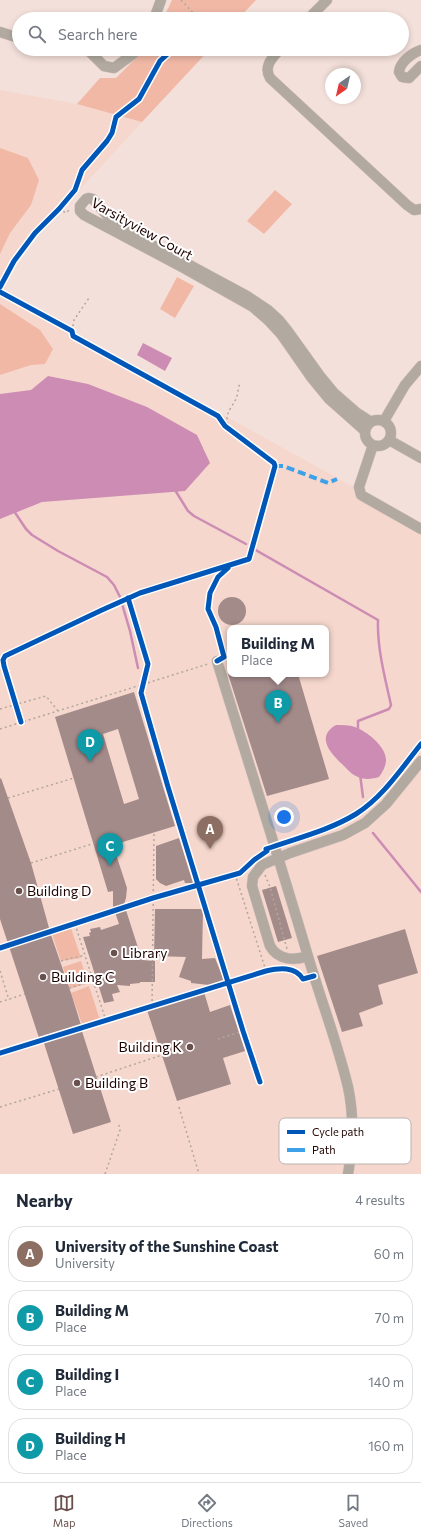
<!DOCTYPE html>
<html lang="en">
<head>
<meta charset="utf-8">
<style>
  :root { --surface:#fff; --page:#f2f2f3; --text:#1f2937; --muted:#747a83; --line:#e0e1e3; --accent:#69504c }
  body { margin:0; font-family:Commissioner,sans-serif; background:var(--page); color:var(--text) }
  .compass { position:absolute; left:325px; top:68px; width:36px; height:36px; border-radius:50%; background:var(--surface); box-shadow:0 2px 6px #0003; rotate:214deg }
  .you { position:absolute; left:284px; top:817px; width:14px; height:14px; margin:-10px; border:3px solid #fff; border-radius:50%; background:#1a73e8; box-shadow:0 0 0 6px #1a73e833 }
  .badge { display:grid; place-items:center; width:26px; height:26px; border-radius:50%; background:var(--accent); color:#fff; font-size:13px; font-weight:700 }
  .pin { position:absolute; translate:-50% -33px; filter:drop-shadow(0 1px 2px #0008) }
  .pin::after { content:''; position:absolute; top:21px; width:14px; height:12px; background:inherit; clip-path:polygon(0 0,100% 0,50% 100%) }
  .popup { position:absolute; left:227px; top:625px; width:102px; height:52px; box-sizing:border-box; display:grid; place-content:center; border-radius:8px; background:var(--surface); filter:drop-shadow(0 1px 3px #0005); font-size:13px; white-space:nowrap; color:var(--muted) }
  .popup b { font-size:15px; color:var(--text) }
  .popup::after { content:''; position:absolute; left:50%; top:100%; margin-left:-8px; border:8px solid transparent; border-top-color:var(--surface) }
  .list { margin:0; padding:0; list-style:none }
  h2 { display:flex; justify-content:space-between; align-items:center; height:52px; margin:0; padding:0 16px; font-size:17px }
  h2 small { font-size:13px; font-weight:400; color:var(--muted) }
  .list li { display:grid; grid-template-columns:26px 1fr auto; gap:12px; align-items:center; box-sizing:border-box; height:56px; margin:0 8px 8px; padding:0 8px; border:1px solid var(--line); border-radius:16px }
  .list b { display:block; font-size:15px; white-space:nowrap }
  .list p { margin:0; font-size:13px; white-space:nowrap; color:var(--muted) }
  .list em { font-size:13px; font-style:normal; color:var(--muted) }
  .icon { flex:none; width:22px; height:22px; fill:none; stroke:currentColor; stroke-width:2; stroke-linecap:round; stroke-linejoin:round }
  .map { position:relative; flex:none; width:421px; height:1174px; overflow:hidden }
  .search { position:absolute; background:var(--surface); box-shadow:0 2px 6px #0003; left:12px; right:12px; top:12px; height:44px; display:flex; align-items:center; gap:10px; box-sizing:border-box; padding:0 14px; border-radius:22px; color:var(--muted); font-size:15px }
  .sheet { height:308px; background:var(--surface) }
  nav { display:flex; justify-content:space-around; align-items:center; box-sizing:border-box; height:56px; border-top:1px solid var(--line); background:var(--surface); font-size:11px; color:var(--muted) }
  nav a { display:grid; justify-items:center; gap:2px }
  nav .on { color:var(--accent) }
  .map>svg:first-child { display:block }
  .built { fill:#f5d7cd; fill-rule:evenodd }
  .green { fill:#f1b8a6 }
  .water { fill:#cc8cb4 }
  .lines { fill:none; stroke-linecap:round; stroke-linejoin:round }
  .stream { stroke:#cc8cb4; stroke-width:2.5 }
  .building { fill:#a38b8a; fill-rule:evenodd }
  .minor-casing { stroke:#cfbdb9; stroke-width:11 }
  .path { stroke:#b1a79f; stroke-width:1.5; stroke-dasharray:2 3; stroke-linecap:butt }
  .minor { stroke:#b2aaa0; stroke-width:10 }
  .quiet { stroke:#3da1e9; stroke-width:4; stroke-dasharray:8 4; stroke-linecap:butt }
  .cycleway-casing { stroke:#fff; stroke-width:8 }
  .cycleway { stroke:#0057b8; stroke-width:5 }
  .poi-dot { fill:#69504c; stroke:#fff; stroke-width:1.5 }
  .labels { text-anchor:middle; stroke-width:4; stroke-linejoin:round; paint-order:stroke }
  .street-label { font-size:14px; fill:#1e0300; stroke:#fff }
  .poi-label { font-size:14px; fill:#1e0300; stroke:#fff; text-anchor:start }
  .key { fill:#fff; stroke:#bcb3b2; stroke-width:1 }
  .key-label { font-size:11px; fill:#1e0300 }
</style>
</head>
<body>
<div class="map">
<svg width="421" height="1174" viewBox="0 0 421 1174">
  <rect width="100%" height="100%" fill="#f4e0da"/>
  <!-- built -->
  <path class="built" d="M0,90L77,104L142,122L14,261L0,287Z
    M0,292L421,524V1174H0ZM230,628H326V674H230Z"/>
  <!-- green -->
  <path class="green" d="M172,0H256L238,19H163Z
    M145,49H210L142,122L77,104L100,78H116Z
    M0,148L28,158L39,180L31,205L10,233L0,254Z
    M275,190L292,204L264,234L247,221Z
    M177,277L194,286L175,318L160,309Z
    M0,304L40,330L53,349L45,364L31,365L0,375Z
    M71,928L81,958L61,961L52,934Z
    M81,961L88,983L70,989L63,967Z
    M89,986L100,1020L82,1024L71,993Z"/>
  <!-- water -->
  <path class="water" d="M143,343L172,358L165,371L137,355Z
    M48,376L88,384L147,407L197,435L210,463L185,491L42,502L0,519V394L31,390Z
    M336,725C342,725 349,725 355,727C366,731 386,746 386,760C386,766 383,771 379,777C373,779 364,780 358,777C352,775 347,769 343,765C331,754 315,737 336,725Z"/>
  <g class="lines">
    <!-- stream -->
    <path class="stream" d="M175,490L188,511L194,516L246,544
      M14,511L26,529L32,535L58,551L107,577L114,585L120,597L130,631L138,668
      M254,549L378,620C377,648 385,678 391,705L389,709L358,721V731
      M360,774L363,797
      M373,833L421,892"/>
  </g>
  <!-- building -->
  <path class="building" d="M218 611a14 14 0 1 1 28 0a14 14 0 1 1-28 0Z
    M228,674H298L329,779L267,796Z
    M134,692L175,826L113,845L127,888L126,898L124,904L142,960L155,961V982H140V983L130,984V986L117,985L120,992L112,994L114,1001L104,1003L83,937L90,936L89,933L91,932L90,929L100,927L101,930L119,924L113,906V891L108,892L55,717ZM118,729L139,799L124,804L103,734Z
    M1,778L31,863L51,935L71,993L81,1025H80L111,1122L73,1134L42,1037L39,1038L0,919V779Z
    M179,838L193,883H185L184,880L166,886L160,883L156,879V846Z
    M276,886L292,938L278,942L262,890Z
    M155,909H203L202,959L215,958L224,980L209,985L191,983V981L179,977L186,957L154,956Z
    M405,929L418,973L378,985L383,1004L359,1013L363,1026L342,1032L317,956Z
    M204,992L210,1012L230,1005L245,1051L223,1058L231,1084L177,1101L147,1010Z"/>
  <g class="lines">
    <!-- minor casing -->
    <g class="minor-casing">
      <path id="minor" d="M154,19L161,0
        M308,19L327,0
        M0,32L19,38
        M87,49L104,66L114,68L133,54L138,49
        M280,49C273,57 263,66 270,78L407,205L414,210L421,209
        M421,50C412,53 400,62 399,72L402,77L409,78L421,66
        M365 433a13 13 0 1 1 26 0a13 13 0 1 1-26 0Z
        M384,421L405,385L421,366
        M365,431L329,399L311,377L281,334L268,320L253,307L180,266L84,215L80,211V206L86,199L89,198L93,199L110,219L119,227L247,296L268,310L279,320L287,330L320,376L334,393L357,413L371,422
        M389,440L421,458
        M373,445L359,487L361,495L421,529
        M217,661C247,758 278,855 307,953C320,998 337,1041 348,1087C354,1115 353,1146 348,1174
        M308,956C294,961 278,960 270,946L252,886L253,877L262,865L290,853L343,835L365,823L386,804L421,761"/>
    </g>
    <!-- path -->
    <path class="path" d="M181,0L199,19
      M59,209L66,213L70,209
      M72,331L74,320L89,298
      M229,429C224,414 229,412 236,399C238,394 238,388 240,383
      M0,709L46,696L58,711
      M0,729L208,664
      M8,798L74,778
      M31,863L92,844
      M235,874L266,971
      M265,875L270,887L287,949
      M75,924L106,1021
      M61,961L85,955
      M0,971L9,1000
      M69,988L93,981
      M0,1002L25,994
      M152,1006L154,833
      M218,1039L243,1031
      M96,1077L162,1055
      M0,1107L59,1089
      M179,1107L199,1174
      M105,1174L120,1130L119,1125"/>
    <!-- minor -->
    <use href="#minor" class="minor"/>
    <!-- quiet -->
    <path class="quiet" d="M275,466H283L328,483L337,479"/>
    <!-- cycleway casing -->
    <g class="cycleway-casing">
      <path id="cycleway" d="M0,287L14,261L35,233L59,209L75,190L82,170L107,141L112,133L116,117L139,99L160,61L173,49
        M0,292L72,331L73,336L218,416L225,426L274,463L275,466L249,559L140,593L102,610L5,656L3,660L4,666L21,722
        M128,598L148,664L141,693L168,787L243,1031L260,1082
        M217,661L224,657L216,627L208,609L210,593L218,577L228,568
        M0,948L153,898L240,873L254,860L267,851L266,849C297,838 328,831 356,814C383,797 401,769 421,744
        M0,1053L266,971C279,968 295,966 303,979L314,976"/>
    </g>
    <!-- cycleway -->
    <use href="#cycleway" class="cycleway"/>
  </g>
  <!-- markers -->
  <g class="poi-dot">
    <circle cx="19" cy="891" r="4"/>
    <circle cx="114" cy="953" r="4"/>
    <circle cx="43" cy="977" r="4"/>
    <circle cx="190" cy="1047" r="4"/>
    <circle cx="77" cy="1083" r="4"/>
  </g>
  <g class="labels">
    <!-- street labels -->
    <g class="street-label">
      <text transform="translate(142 229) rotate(29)" y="5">Varsityview Court</text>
    </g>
    <!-- poi labels -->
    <g class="poi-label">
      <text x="27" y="896">Building D</text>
      <text x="122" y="958">Library</text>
      <text x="51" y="982">Building C</text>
      <text x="182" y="1052" text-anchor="end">Building K</text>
      <text x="85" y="1088">Building B</text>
    </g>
  </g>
  <!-- legend -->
  <rect x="279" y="1118" width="132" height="46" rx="6" class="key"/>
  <rect x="287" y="1130" width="18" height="4" fill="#0057b8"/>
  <rect x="287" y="1148" width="18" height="4" fill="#3da1e9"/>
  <g class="key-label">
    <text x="312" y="1136">Cycle path</text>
    <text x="312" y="1154">Path</text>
  </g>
</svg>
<svg class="compass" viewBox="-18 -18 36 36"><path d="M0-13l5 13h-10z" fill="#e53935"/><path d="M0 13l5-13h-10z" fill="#747a83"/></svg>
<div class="you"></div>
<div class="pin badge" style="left:210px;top:849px;background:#8d6e63">A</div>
<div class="pin badge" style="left:278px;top:723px;background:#0f9aa8">B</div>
<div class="popup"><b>Building M</b>Place</div>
<div class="pin badge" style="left:110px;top:866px;background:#0f9aa8">C</div>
<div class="pin badge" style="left:90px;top:762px;background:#0f9aa8">D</div>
<div class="search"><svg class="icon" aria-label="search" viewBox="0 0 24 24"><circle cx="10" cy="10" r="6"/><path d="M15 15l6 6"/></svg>Search here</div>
</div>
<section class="sheet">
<h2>Nearby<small>4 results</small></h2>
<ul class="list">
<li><span class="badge" style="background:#8d6e63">A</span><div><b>University of the Sunshine Coast</b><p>University</p></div><em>60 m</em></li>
<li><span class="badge" style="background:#0f9aa8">B</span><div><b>Building M</b><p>Place</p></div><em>70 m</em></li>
<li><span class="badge" style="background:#0f9aa8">C</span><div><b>Building I</b><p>Place</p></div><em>140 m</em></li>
<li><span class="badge" style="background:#0f9aa8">D</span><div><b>Building H</b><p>Place</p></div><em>160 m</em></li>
</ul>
</section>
<nav>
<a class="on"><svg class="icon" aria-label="map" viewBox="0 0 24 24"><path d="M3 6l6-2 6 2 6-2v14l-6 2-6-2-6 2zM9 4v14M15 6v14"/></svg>Map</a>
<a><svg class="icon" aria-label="directions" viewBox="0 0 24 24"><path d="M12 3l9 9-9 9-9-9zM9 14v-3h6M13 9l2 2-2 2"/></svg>Directions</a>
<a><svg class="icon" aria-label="saved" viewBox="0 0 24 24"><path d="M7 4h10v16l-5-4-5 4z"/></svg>Saved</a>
</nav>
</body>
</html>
